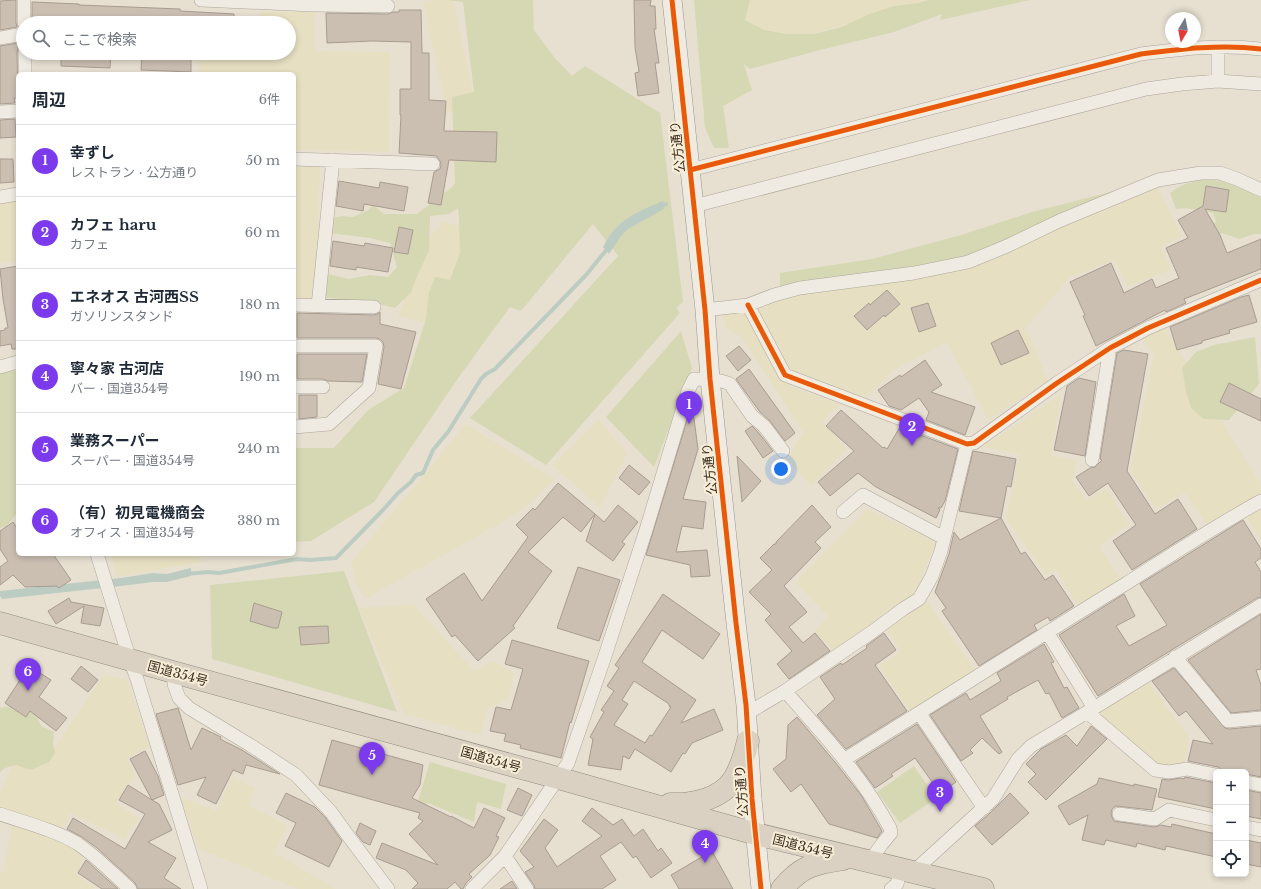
<!DOCTYPE html>
<html lang="ja">
<head>
<meta charset="utf-8">
<style>
  :root { --surface:#fff; --page:#f2f2f3; --text:#1f2937; --muted:#747a83; --line:#e0e1e3; --accent:#7c3aed }
  body { margin:0; font-family:"Libre Baskerville","Noto Sans JP",serif; background:var(--page); color:var(--text) }
  .controls { position:absolute; right:12px; bottom:12px; display:grid; overflow:hidden; border-radius:6px; box-shadow:0 2px 6px #0003 }
  .controls button { width:36px; height:36px; display:grid; place-items:center; padding:0; border:0; border-bottom:1px solid var(--line); background:var(--surface); color:var(--text); font:20px sans-serif }
  .compass { position:absolute; left:1165px; top:12px; width:36px; height:36px; border-radius:50%; background:var(--surface); box-shadow:0 2px 6px #0003; rotate:190deg }
  .you { position:absolute; left:781px; top:469px; width:14px; height:14px; margin:-10px; border:3px solid #fff; border-radius:50%; background:#1a73e8; box-shadow:0 0 0 6px #1a73e833 }
  .badge { display:grid; place-items:center; width:26px; height:26px; border-radius:50%; background:var(--accent); color:#fff; font-size:13px; font-weight:700 }
  .pin { position:absolute; translate:-50% -33px; filter:drop-shadow(0 1px 2px #0008) }
  .pin::after { content:''; position:absolute; top:21px; width:14px; height:12px; background:inherit; clip-path:polygon(0 0,100% 0,50% 100%) }
  .list { margin:0; padding:0; list-style:none }
  h2 { display:flex; justify-content:space-between; align-items:center; height:52px; margin:0; padding:0 16px; font-size:17px }
  h2 small { font-size:13px; font-weight:400; color:var(--muted) }
  .list li { display:grid; grid-template-columns:26px 1fr auto; gap:12px; align-items:center; box-sizing:border-box; height:72px; padding:0 16px; border-top:1px solid var(--line) }
  .list b { display:block; font-size:15px; white-space:nowrap }
  .list p { margin:0; font-size:13px; white-space:nowrap; color:var(--muted) }
  .list em { font-size:13px; font-style:normal; color:var(--muted) }
  .icon { flex:none; width:22px; height:22px; fill:none; stroke:currentColor; stroke-width:2; stroke-linecap:round; stroke-linejoin:round }
  .map { position:relative; flex:none; width:1261px; height:889px; overflow:hidden }
  .search { position:absolute; background:var(--surface); box-shadow:0 2px 6px #0003; left:16px; top:16px; width:280px; height:44px; display:flex; align-items:center; gap:10px; box-sizing:border-box; padding:0 14px; border-radius:22px; color:var(--muted); font-size:15px }
  .panel { position:absolute; background:var(--surface); box-shadow:0 2px 6px #0003; left:16px; top:72px; width:280px; height:484px; border-radius:6px }
  .map>svg:first-child { display:block }
  .farmland { fill:#e6dfc2 }
  .green { fill:#d6d7b3 }
  .water { fill:#bcccc2 }
  .lines { fill:none; stroke-linecap:round; stroke-linejoin:round }
  .stream { stroke:#bcccc2; stroke-width:4 }
  .building { fill:#cbbfb2; stroke:#a89c90; fill-rule:evenodd }
  .street-casing { stroke:#ada599; stroke-width:14 }
  .secondary-casing { stroke:#9c958a; stroke-width:20 }
  .highway-casing { stroke:#928b80; stroke-width:23 }
  .street { stroke:#efebe3; stroke-width:13 }
  .secondary { stroke:#efebe3; stroke-width:19 }
  .highway { stroke:#dad1c2; stroke-width:22 }
  .cycleway-casing { stroke:#f7eed8; stroke-width:8 }
  .cycleway { stroke:#e8590c; stroke-width:5 }
  .labels { text-anchor:middle; stroke-width:4; stroke-linejoin:round; paint-order:stroke }
  .street-label { font-size:13px; fill:#3d2e20; stroke:#f7eed8 }
</style>
</head>
<body>
<div class="map">
<svg width="1261" height="889" viewBox="0 0 1261 889">
  <rect width="100%" height="100%" fill="#e7e0d1"/>
  <!-- farmland -->
  <path class="farmland" d="M434,0H453L476,106L447,112L423,2Z
    M745,0H927V5L786,40L747,27Z
    M261,12H315V51L390,52L389,152L294,150V74H198V55L260,56V53H289V23H261Z
    M294,164L320,165L316,302L294,301Z
    M1157,185L1182,237L1161,246L1171,270L1127,287L1115,260L1070,277L1026,328L1048,381L988,420L947,342L896,369L866,398L788,369L757,308L780,297L908,280L969,267Z
    M18,198V261L0,263V202Z
    M442,222L476,229L451,329L398,316L425,245Z
    M746,309L791,387L839,404L822,422L847,449L811,486L787,459L803,432L741,336L726,329L722,311Z
    M1165,327L1261,485V496L1209,528L1185,493L1156,509L1130,470L1154,355L1142,337Z
    M1061,394L1051,456L1077,460L1072,481L1087,500L1106,488L1129,524L1099,546L1121,579L1078,606L1056,569L1046,575L1006,519L1019,454L983,447Z
    M599,419L627,454L600,507L552,465Z
    M466,424L555,479L527,506L492,528L365,599L354,580L352,561Z
    M868,509L936,542L915,594L835,651L814,632L828,616L795,582Z
    M1261,509V541L1247,517Z
    M111,554H200L202,562L116,577Z
    M927,601L975,670L912,714L879,666L901,651L886,629Z
    M413,604L474,671L494,661L514,673L508,699L488,708L480,735L404,714L359,608Z
    M104,675L127,680L150,747L127,758L136,777L128,785L116,804L139,818L125,839L70,813L61,831L0,809V793L17,755L41,767Z
    M1149,682L1189,738L1184,764L1156,767L1092,713Z
    M232,777L255,788L248,805L287,825L275,853L336,889H298L199,849L180,797L217,811Z
    M13,821L61,840L84,855L77,875L94,887L93,889H0V872H3Z"/>
  <!-- green -->
  <path class="green" d="M448,0H533L534,30L554,57L572,76L585,66L660,113L683,302L676,308L680,313L546,465L470,418L618,256L593,224L521,311L510,307L461,374L374,502L311,541L294,542V448H334L368,410L404,388L426,319L429,293L435,277L450,280L460,253L459,219L458,208L449,214L430,216L429,251L418,274L411,292L395,308L374,303L322,297L328,274L349,279L370,275L388,277L397,267L390,243L370,238L322,232L332,218L342,216L353,217L367,211L373,205L384,214H417L452,187L455,183L452,97L474,92L463,2Z
    M694,0H750L745,20L764,30L786,34H814L842,27L867,15L894,6L919,3L928,0H1030L940,20L942,14L894,32L820,50L750,69L744,64L752,90L723,106L729,148H714L705,128Z
    M1216,179L1242,187L1261,198V234H1254L1239,239L1222,233L1213,238L1209,231L1216,221L1213,213L1186,208L1176,209L1170,193C1186,181 1198,180 1216,179Z
    M1122,189L969,257L780,288V273L872,259L961,235L1032,212Z
    M681,331L692,368L654,467L606,417Z
    M1255,337L1259,384L1229,420L1204,419L1191,408L1186,391L1182,368L1196,352L1214,345Z
    M18,371V511L8,525L0,528V372Z
    M344,571L397,712L212,659L210,585Z
    M15,705L35,711L41,726L54,732L53,743L55,753L49,762L31,770L16,765L5,768L0,772V708Z
    M430,762L506,784L501,809L477,802L474,822L428,803L416,807Z
    M914,766L936,798L900,823L877,792Z"/>
  <!-- water -->
  <path class="water" d="M663,201L664,209L628,229L621,236L609,254L603,247C606,241 610,234 615,229C628,215 646,208 663,201Z
    M191,568V576L167,582H153L121,586L2,599L0,596V591L121,578L153,573L167,574Z"/>
  <g class="lines">
    <!-- stream -->
    <path class="stream" d="M659,207L666,204
      M186,574L208,572L219,573L297,559L310,560L336,558L383,510L398,493L411,482L416,475L423,473L433,450L448,432L481,379L486,374L495,369L586,275L608,248"/>
  </g>
  <!-- building -->
  <path class="building" d="M16,0V23L17,27L0,30V1Z
    M634,0H651L650,6H655L656,29H654L659,63H655L659,93L638,96L635,73L639,72L635,47Z
    M32,2L79,4V5L180,9V11L234,14V23H32Z
    M399,10H421L422,53H429V100L446,101L444,131L497,132L496,162L449,160L441,205L428,203L434,172L440,169L441,165L440,161L437,157V156L399,153L401,115H400V89H411V42L372,41L327,43L326,13L388,14L393,12H399Z
    M18,43V49L17,53L18,98H14L15,103L0,104V46Z
    M61,53H111L110,68L61,66Z
    M142,53H191V72L141,70Z
    M15,119L16,137L0,138V120Z
    M0,159H13L14,182L0,183Z
    M339,181L379,188L380,182L408,187L404,211L364,204L363,211L336,206Z
    M1206,186L1229,190L1226,212L1205,209L1220,235L1227,253L1261,239V269L1184,299L1186,303L1166,312L1165,310L1096,346L1083,316L1085,315L1070,282L1111,263L1124,293L1152,279L1156,288L1179,278L1166,248L1188,238L1178,220L1203,206Z
    M399,227L413,230L408,254L394,252Z
    M333,241L364,246L365,243L393,248L388,272L356,267V270L330,266Z
    M18,266V349H12L11,344L0,346V331L5,330V328H8L3,299L0,269Z
    M887,290L900,304L885,317L884,315L867,330L854,316L869,303L870,305Z
    M1249,295L1257,322L1229,330L1230,333L1202,341V343L1177,350L1170,327L1241,297Z
    M928,303L936,326L919,332L911,308Z
    M380,312V324L416,332L401,389L378,384L384,347L383,342L380,339L376,338H297V313L374,315L377,314Z
    M1018,330L1029,353L1001,365L991,343Z
    M739,346L751,360L738,371L726,356Z
    M1124,350L1148,354L1127,471L1155,514L1178,499L1197,529L1132,570L1113,541L1136,525L1108,483L1089,496L1076,477L1090,468L1095,467L1102,460L1100,459L1117,353Z
    M297,354H367L362,382L328,381L323,379H297Z
    M925,360L942,385L931,392L975,407L965,435L926,420L929,412L919,398L901,410L889,406L878,390L900,375L901,377Z
    M749,369L795,433L785,441L770,421L760,412L736,379Z
    M1079,378L1096,382L1085,456L1054,450L1067,386Z
    M1229,383L1261,399V421L1220,402Z
    M299,395H317V417L299,419Z
    M692,404L698,449L683,499L706,502L703,529L682,526L676,552L707,550L710,576L691,577L690,565L646,555Z
    M841,410L883,448L884,447L887,449L900,427L920,437V435L958,449L945,501L941,508H938L940,510L936,518L876,487L858,473L830,496L818,482L854,451L826,426Z
    M752,426L758,432L773,451L763,458L745,431Z
    M973,451L1016,459L1011,487L1007,486L1001,518L1021,554L1025,552L1045,580L1053,575L1074,606L1050,621L1048,617L1034,625L1037,630L979,666L942,611L946,608L935,592L949,554L954,532L960,540L1001,518L959,511Z
    M737,456L761,481L742,502Z
    M629,465L650,482L639,495L619,478Z
    M558,483L595,514L581,532L563,517L528,552L552,571L513,626L515,628L478,661L455,635L452,637L426,599L464,573L482,601L528,537L516,525L533,508L535,510Z
    M618,505L638,522L622,542L625,544L613,561L586,541L595,514L604,522Z
    M812,505L831,527L815,542L821,548L784,586L807,612L789,627L803,643L815,633L830,651L789,679L777,664L792,651L765,620L771,614L749,592L772,570L760,558L774,544H776V542Z
    M1243,520L1261,549V558L1255,562L1261,572V597L1257,598L1170,651L1098,696L1059,635L1124,594L1135,616L1116,626L1129,646L1167,625L1140,584Z
    M13,522L18,530V554H53L71,580L59,588L57,586L25,587L13,575L0,585V567L8,561L0,549V531Z
    M578,567L620,580L599,641L557,628Z
    M663,594L720,634L703,659L662,630L642,662L696,700L681,723L714,709L723,730L692,743L685,754L683,753L671,772L635,749L629,759L623,756L621,770L588,765L593,739L590,737L604,712L601,710L614,691L607,686L619,668L615,665ZM634,681L669,704V706L671,707L652,736L650,735L645,743L614,725L628,704L622,700Z
    M69,598L71,602L104,608L100,626L81,623L84,606L56,624L48,611Z
    M254,603L282,612L278,628H273L250,621Z
    M1261,614V669L1256,670L1261,685V710L1231,713L1188,660Z
    M328,626L329,643L301,645L299,627Z
    M884,633L896,650L875,665L907,711L846,749L817,715L835,699L820,677L841,663L842,665L867,648L866,646Z
    M512,640L589,661L571,723L570,722L561,758L520,748L521,745L504,741L506,734L490,731L496,707L511,710L523,669L505,664Z
    M1044,644L1054,662L1051,663L1064,688L1067,687L1079,708L1062,718L1049,693L1046,694L1038,680L1007,697L1008,699L980,716L1002,752L999,754L982,738L970,750L973,753L961,761L930,715L966,693L970,700L1001,681L997,673Z
    M29,666L51,680L39,697L67,718L56,731L30,711L26,717L5,703Z
    M81,666L98,680L88,692L71,679Z
    M1174,668L1225,728L1229,729L1261,726V777L1246,774V772H1223L1221,769L1218,767L1188,761L1193,740L1213,744L1186,711L1179,716L1152,681Z
    M178,708L191,750L202,728L221,737L220,739L242,750L280,774L246,765L243,774L233,770L216,804L197,795L206,777L178,785L156,714Z
    M797,717L835,762L861,795L882,831L877,838L829,824L801,784L791,792L773,769L786,759L788,725Z
    M917,724L956,782L940,793L915,758L891,774L893,776L875,788L856,762Z
    M1091,726L1107,739L1046,800L1028,782L1036,774L1026,764L1041,749L1066,735L1077,746Z
    M332,740L423,765L420,785L412,798L451,817V816L474,828L484,808L505,818L496,836L499,837L490,855L469,874L472,877L466,883L463,889H461L455,882L447,889H412L418,883L406,870L376,858L382,843L438,865L409,834L423,821L418,818L420,813L319,785Z
    M145,751L158,776L164,795L152,800L159,804L172,830L148,842L176,858L164,878L181,889H138L135,883L97,848L82,837L67,829L73,818L125,849L145,814L119,800L128,785L152,800L130,759Z
    M1185,777L1216,783V809L1158,797L1162,779L1168,780L1181,778L1184,779Z
    M1099,778L1134,786V784L1157,789L1152,810L1116,806L1112,809L1111,813L1112,817L1114,821L1154,827L1161,825L1171,827L1172,824L1216,834V857L1166,846L1165,850L1137,843L1136,847L1106,840L1104,845L1082,840L1088,815L1069,825L1058,806L1097,784Z
    M518,788L532,795L522,816L507,810Z
    M1246,790L1261,793V819L1246,816Z
    M286,793L315,807L325,817L342,841L329,867L285,846L296,823L276,813Z
    M1010,793L1029,813L992,845L975,826L989,814Z
    M592,808L613,825L622,819L634,836L643,829L658,851L661,848L672,863L651,878L636,856L633,858L621,842L600,856L616,880L602,889H535L534,885L525,872L534,867L520,851L544,819L558,830L545,848L557,867L602,836L582,821Z
    M360,823L376,831L370,845L363,842L356,833Z
    M1246,840L1261,843V867L1246,864Z
    M712,851L733,889H679L671,875Z
    M86,860L99,872L118,889H102L78,873Z
    M512,881L517,889H500Z"/>
  <g class="lines">
    <!-- street casing -->
    <g class="street-casing">
      <path id="street" d="M24,0V23
        M201,0L313,5V0
        M313,5L388,6
        M0,38L23,34
        M1218,47V81
        M25,53V74
        M0,112L18,111
        M294,159L433,164
        M690,170L1141,54C1181,49 1221,44 1261,49
        M0,197L18,194
        M694,206L1146,89L1182,84L1218,81L1261,84
        M294,305L374,307
        M748,305L785,375L967,444L974,443L1057,383L1110,348L1148,328L1261,280
        M318,306L333,160
        M705,310L748,305L774,295L800,288L914,273L968,262L1007,246L1059,221L1158,180L1201,173H1220L1237,179L1261,190
        M294,346H376L369,388L329,424L294,427
        M0,367L18,362
        M294,387H323
        M1092,460L1110,348
        M843,512L863,495L944,538
        M97,554L130,660L137,679L201,889
        M1047,632L1094,708
        M1175,657L1228,721L1261,718
        M173,672L174,684L179,698L189,708L250,745L296,775L331,812L349,837L388,889
        M785,691C824,735 862,776 890,828L891,833L882,844L869,862
        M1087,712L1155,770L1169,772L1187,769L1216,775
        M919,713L984,808
        M746,714L785,691L872,632L903,609L919,599L932,576L941,551L967,444
        M845,759C939,701 1032,641 1127,583C1171,555 1215,526 1261,501
        M1246,782L1261,785
        M0,814C23,822 58,831 78,844C97,857 113,874 130,889
        M1119,814L1155,819L1169,810L1216,820
        M1246,827L1261,830
        M505,856L527,889
        M913,872L993,799L1018,759L1031,746L1094,708L1261,605
        M472,889L505,856L568,763L604,659L646,530L688,391L694,379C706,379 719,379 730,384L752,416L764,426L783,451
        M891,889L897,884L901,869"/>
    </g>
    <!-- secondary casing -->
    <g class="secondary-casing">
      <path id="secondary" d="M672,0L705,310L710,379L736,623L746,705L752,799L761,889"/>
    </g>
    <!-- highway casing -->
    <g class="highway-casing">
      <path id="highway" d="M0,623L173,672L558,778L756,834L983,889
        M670,804C693,805 721,799 734,779C741,767 745,754 748,741
        M782,889C801,866 815,863 843,859"/>
    </g>
    <!-- street -->
    <use href="#street" class="street"/>
    <!-- secondary -->
    <use href="#secondary" class="secondary"/>
    <!-- highway -->
    <use href="#highway" class="highway"/>
    <!-- cycleway casing -->
    <g class="cycleway-casing">
      <path id="cycleway" d="M672,0L705,310L710,379L736,623L746,705L752,799L761,889
        M690,170L1141,54C1181,49 1221,44 1261,49
        M748,305L785,375L967,444L974,443L1057,383L1110,348L1148,328L1261,280"/>
    </g>
    <!-- cycleway -->
    <use href="#cycleway" class="cycleway"/>
  </g>
  <g class="labels">
    <!-- street labels -->
    <g class="street-label">
      <text transform="translate(677 147) rotate(-96)" y="5">公方通り</text>
      <text transform="translate(709 469) rotate(-96)" y="5">公方通り</text>
      <text transform="translate(178 673) rotate(15)" y="5">国道354号</text>
      <text transform="translate(491 759) rotate(16)" y="5">国道354号</text>
      <text transform="translate(741 791) rotate(-94)" y="5">公方通り</text>
      <text transform="translate(803 846) rotate(14)" y="5">国道354号</text>
    </g>
  </g>
</svg>
<div class="controls">
<button>+</button>
<button>−</button>
<button><svg class="icon" aria-label="locate" viewBox="0 0 24 24"><circle cx="12" cy="12" r="6"/><path d="M12 2v4M12 18v4M2 12h4M18 12h4"/></svg></button>
</div>
<svg class="compass" viewBox="-18 -18 36 36"><path d="M0-13l5 13h-10z" fill="#e53935"/><path d="M0 13l5-13h-10z" fill="#747a83"/></svg>
<div class="you"></div>
<div class="pin badge" style="left:689px;top:424px">1</div>
<div class="pin badge" style="left:912px;top:446px">2</div>
<div class="pin badge" style="left:940px;top:812px">3</div>
<div class="pin badge" style="left:705px;top:863px">4</div>
<div class="pin badge" style="left:372px;top:775px">5</div>
<div class="pin badge" style="left:28px;top:691px">6</div>
<div class="search"><svg class="icon" aria-label="search" viewBox="0 0 24 24"><circle cx="10" cy="10" r="6"/><path d="M15 15l6 6"/></svg>ここで検索</div>
<section class="panel">
<h2>周辺<small>6件</small></h2>
<ul class="list">
<li><span class="badge">1</span><div><b>幸ずし</b><p>レストラン · 公方通り</p></div><em>50 m</em></li>
<li><span class="badge">2</span><div><b>カフェ haru</b><p>カフェ</p></div><em>60 m</em></li>
<li><span class="badge">3</span><div><b>エネオス 古河西SS</b><p>ガソリンスタンド</p></div><em>180 m</em></li>
<li><span class="badge">4</span><div><b>寧々家 古河店</b><p>バー · 国道354号</p></div><em>190 m</em></li>
<li><span class="badge">5</span><div><b>業務スーパー</b><p>スーパー · 国道354号</p></div><em>240 m</em></li>
<li><span class="badge">6</span><div><b>（有）初見電機商会</b><p>オフィス · 国道354号</p></div><em>380 m</em></li>
</ul>
</section>
</div>
</body>
</html>
